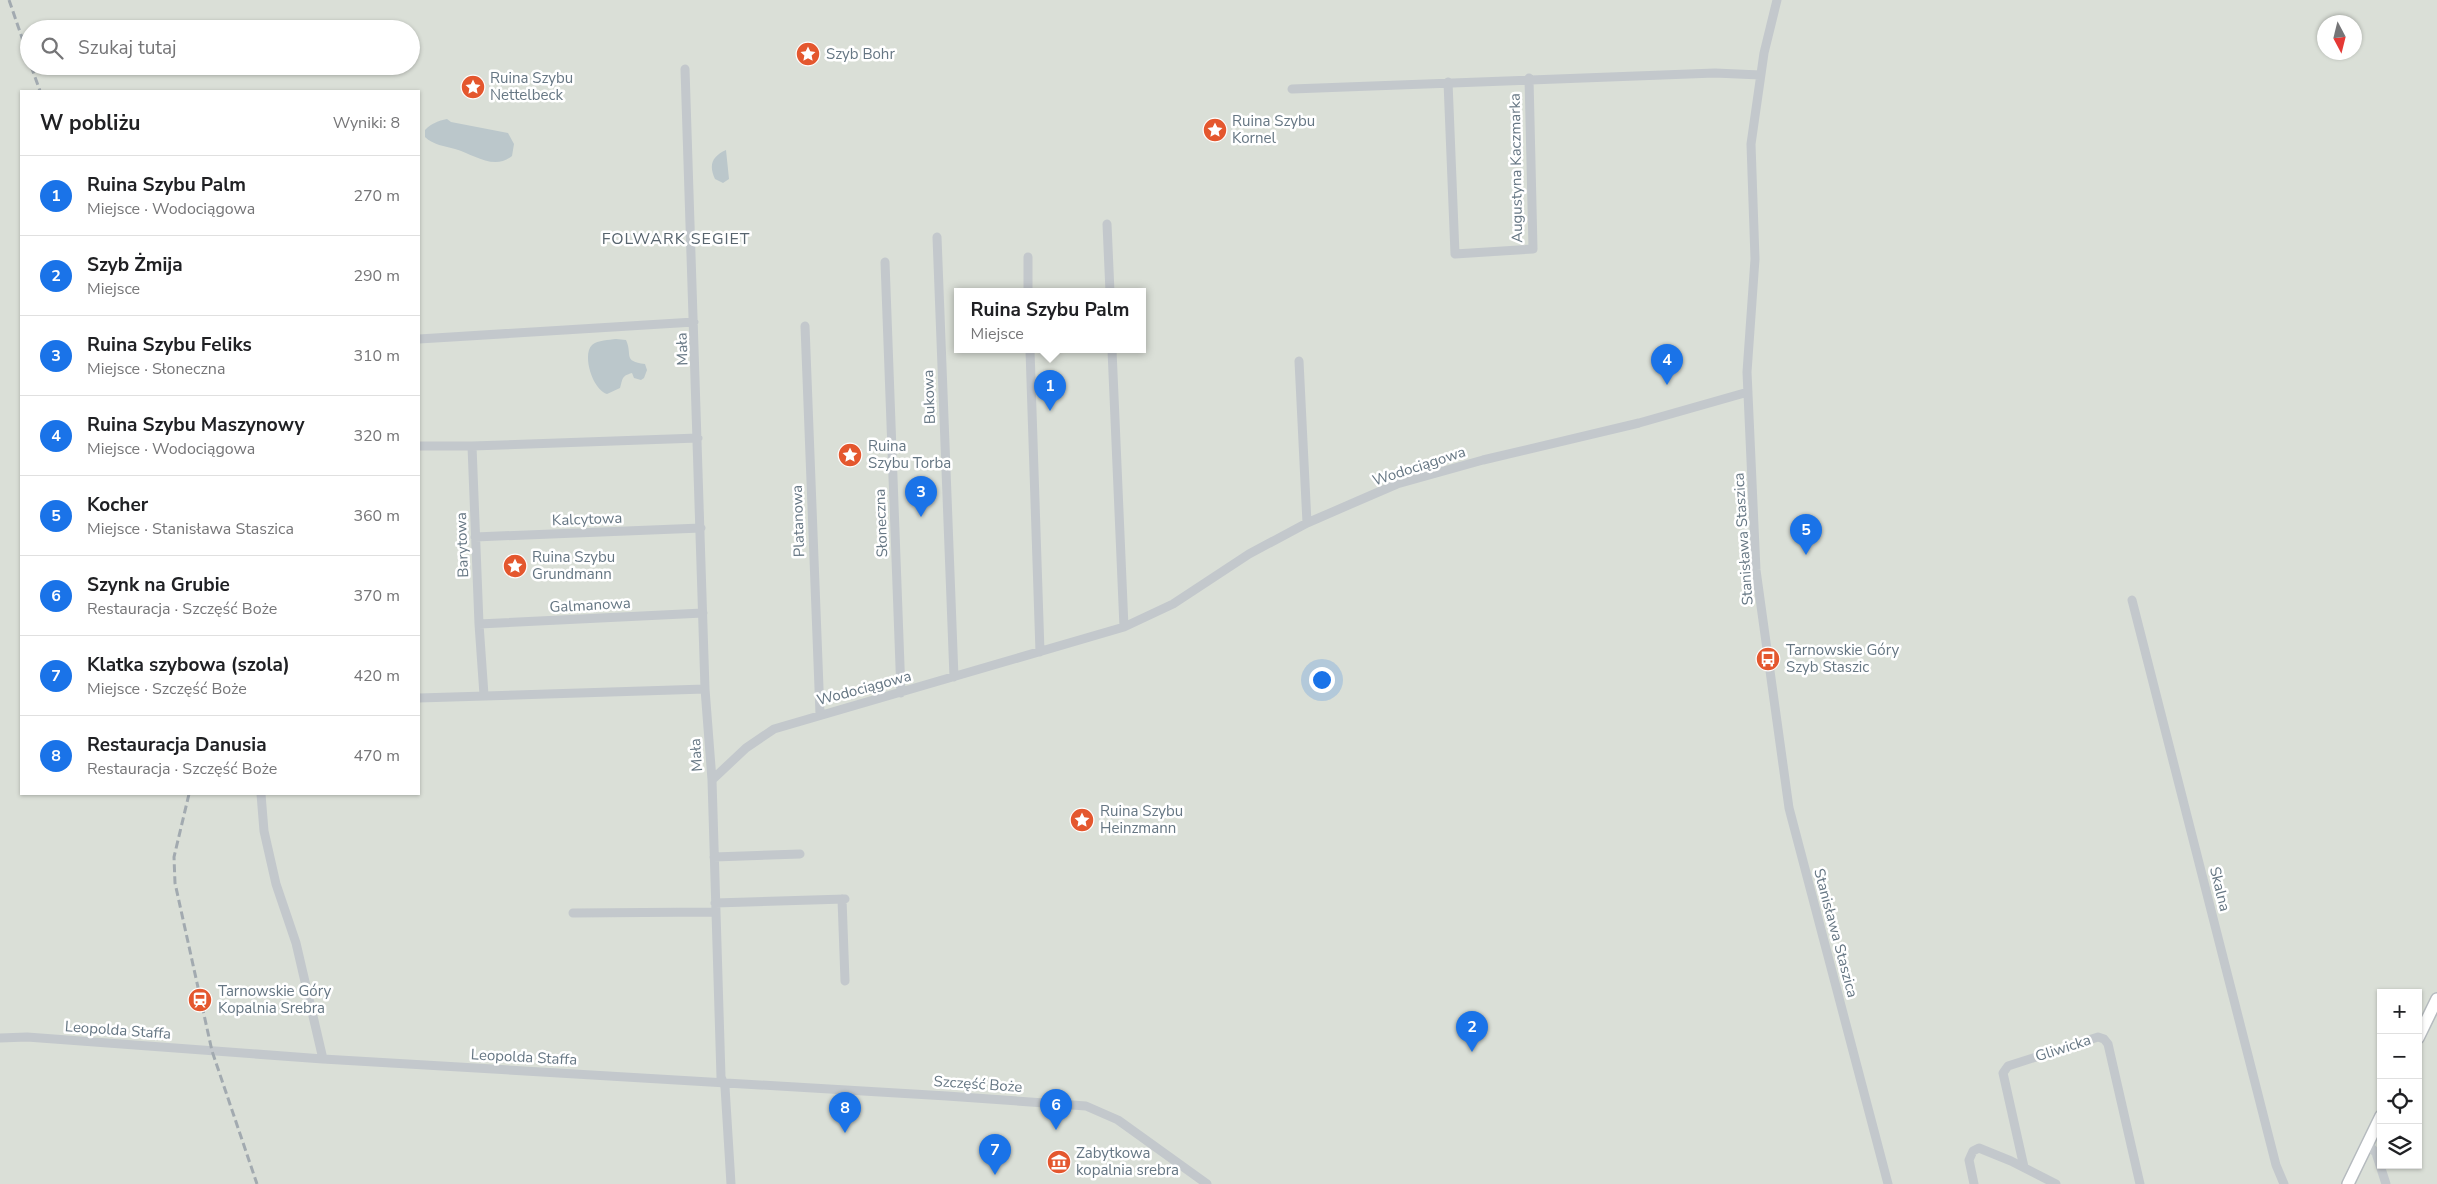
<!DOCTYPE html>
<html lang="pl">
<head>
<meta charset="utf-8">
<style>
  :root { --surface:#fff; --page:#f2f2f2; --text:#202124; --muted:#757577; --line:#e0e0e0; --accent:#1a73e8 }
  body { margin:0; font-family:"Nunito Sans",sans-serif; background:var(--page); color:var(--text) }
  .controls { position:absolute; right:15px; bottom:15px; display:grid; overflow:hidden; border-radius:0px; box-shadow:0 1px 4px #0004 }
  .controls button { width:45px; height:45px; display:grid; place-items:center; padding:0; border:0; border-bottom:1px solid var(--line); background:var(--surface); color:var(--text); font:25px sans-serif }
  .compass { position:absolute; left:2317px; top:15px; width:45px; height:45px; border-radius:50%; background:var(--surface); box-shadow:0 1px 4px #0004; rotate:173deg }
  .you { position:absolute; left:1321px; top:679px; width:18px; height:18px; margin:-12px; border:4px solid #fff; border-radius:50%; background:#1a73e8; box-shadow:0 0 0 8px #1a73e833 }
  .badge { display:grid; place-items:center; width:32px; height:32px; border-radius:50%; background:var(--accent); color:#fff; font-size:16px; font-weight:700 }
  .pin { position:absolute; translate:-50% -41px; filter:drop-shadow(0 1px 2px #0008) }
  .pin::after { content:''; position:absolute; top:26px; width:18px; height:15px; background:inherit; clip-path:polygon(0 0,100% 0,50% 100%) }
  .popup { position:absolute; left:954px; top:288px; width:192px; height:65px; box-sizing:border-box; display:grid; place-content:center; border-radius:0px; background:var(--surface); filter:drop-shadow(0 1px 4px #0005); font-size:16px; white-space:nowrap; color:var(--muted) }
  .popup b { font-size:19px; color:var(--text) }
  .popup::after { content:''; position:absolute; left:50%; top:100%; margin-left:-10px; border:10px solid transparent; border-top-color:var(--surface) }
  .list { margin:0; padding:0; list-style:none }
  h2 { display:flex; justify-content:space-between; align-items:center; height:65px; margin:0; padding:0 20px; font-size:21px }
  h2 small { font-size:16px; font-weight:400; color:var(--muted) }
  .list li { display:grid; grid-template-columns:32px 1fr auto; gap:15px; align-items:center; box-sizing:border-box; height:80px; padding:0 20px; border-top:1px solid var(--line) }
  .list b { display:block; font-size:19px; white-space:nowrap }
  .list p { margin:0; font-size:16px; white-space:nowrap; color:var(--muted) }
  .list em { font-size:16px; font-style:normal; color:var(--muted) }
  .icon { flex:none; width:28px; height:28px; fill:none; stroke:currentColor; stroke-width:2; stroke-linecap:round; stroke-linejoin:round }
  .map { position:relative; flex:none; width:2437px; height:1184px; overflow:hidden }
  .search { position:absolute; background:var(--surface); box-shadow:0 1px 4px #0004; left:20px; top:20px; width:400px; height:55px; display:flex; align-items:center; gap:12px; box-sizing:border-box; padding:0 18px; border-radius:28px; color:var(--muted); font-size:19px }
  .panel { position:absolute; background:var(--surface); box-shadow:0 1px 4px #0004; left:20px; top:90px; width:400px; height:705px; border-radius:0px }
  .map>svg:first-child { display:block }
  .green { fill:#dadfd7; fill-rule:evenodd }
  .water { fill:#bbc7cb }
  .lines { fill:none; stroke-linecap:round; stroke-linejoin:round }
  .major-casing { stroke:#b5babe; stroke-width:14 }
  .minor { stroke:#c3c8cc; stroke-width:9 }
  .major { stroke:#fff; stroke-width:11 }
  .rail { stroke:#a2aab0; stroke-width:3; stroke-dasharray:8 4; stroke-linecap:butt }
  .labels { text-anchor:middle; stroke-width:5; stroke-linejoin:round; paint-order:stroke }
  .poi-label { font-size:15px; fill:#657683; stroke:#fff; text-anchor:start }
  .street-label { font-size:15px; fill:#657683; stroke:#fff }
  .neighbourhood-label { font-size:16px; letter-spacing:1px; fill:#57646e; stroke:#fff }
</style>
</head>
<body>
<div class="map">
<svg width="2437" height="1184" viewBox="0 0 2437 1184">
  <rect width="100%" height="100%" fill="#fafaf8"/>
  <!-- green -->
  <path class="green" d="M0,0H2437V1184H0ZM2324,22H2354V52H2324ZM29,29H411V66H29ZM21,91H419V794H21ZM958,292H1142V350H958ZM2381,993H2418V1165H2381Z"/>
  <!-- water -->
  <path class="water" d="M447,119L451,122L508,133L514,144L512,156C494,171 473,154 455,149C445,146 433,145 425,137V130C432,123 438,121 447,119Z
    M726,150L729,179L723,183L715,179C708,164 713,156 726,150Z
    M616,339L626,340C633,355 622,361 645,364L647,370L644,378L641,380L634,378L632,373C621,376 623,379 620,388L607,394C592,389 582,354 592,345C598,340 609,340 616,339Z"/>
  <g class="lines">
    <!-- major casing -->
    <g class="major-casing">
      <path id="major" d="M2418,1038L2437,999
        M2348,1184L2381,1116"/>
    </g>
    <!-- minor -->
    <path class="minor" d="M1777,0L1764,53L1751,144L1755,259L1747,372L1756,570L1789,808L1888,1184
      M685,69L705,689L712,780L721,1077L725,1087L731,1184
      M1448,82L1455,254L1533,249L1529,78
      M1292,89L1715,73L1760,75
      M1107,224L1110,292
      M937,237L954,677
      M885,262L901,693
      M1028,292V257
      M805,326L820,714
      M419,339L694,322
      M1030,350L1040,652
      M1112,350L1124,627
      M1299,361L1307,523
      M419,446H472L479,624L484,695
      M472,446L698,438
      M475,537L701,528
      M2132,600L2276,1165L2284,1184
      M479,624L703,613
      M419,698L705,689
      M712,780L746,748L774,729L1124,627L1173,604L1249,554L1307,523L1397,484L1483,460L1639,423L1748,392
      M261,794L264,831L276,884L296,943L323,1059
      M714,857L800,854
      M842,899L845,981
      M715,903L845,899
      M573,913L715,912
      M0,1038L27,1037L323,1059L947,1096L1086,1106L1118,1120L1207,1184
      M2367,1143L2376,1153L2386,1184
      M2024,1167L2003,1073L2008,1066L2098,1037L2104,1039L2108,1044L2140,1184
      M1974,1184L1969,1160L1973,1151L1979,1148L2011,1161L2056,1184"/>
    <!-- major -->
    <use href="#major" class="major"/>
    <!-- rail -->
    <path class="rail" d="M9,0L29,58
      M31,66L40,91
      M189,794L174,857L175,883L212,1051L257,1184"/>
  </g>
  <!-- icons -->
  <defs>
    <g id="sight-disc" transform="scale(1.25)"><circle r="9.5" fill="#e4572e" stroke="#fff"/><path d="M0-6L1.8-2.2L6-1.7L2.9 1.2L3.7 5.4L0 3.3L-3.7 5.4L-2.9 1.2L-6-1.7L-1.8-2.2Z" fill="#fff"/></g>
    <g id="bus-disc" transform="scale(1.25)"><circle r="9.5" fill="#e4572e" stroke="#fff"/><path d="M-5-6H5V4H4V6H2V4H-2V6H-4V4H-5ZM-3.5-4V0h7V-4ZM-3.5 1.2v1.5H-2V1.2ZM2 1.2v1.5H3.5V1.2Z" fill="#fff"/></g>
    <g id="station-disc" transform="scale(1.25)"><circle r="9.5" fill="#e4572e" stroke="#fff"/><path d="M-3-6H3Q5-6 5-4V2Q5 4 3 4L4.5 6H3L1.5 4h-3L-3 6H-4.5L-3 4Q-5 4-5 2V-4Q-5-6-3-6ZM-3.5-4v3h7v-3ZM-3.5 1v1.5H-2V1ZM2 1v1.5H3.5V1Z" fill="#fff"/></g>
    <g id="museum-disc" transform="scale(1.25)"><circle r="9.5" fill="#e4572e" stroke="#fff"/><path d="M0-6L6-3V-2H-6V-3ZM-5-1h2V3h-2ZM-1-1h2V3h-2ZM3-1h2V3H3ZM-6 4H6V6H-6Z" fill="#fff"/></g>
  </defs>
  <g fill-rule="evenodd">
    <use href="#sight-disc" x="808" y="54"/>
    <use href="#sight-disc" x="473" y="87"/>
    <use href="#sight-disc" x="1215" y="130"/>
    <use href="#sight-disc" x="850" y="455"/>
    <use href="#sight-disc" x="515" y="566"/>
    <use href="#bus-disc" x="1768" y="659"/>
    <use href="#sight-disc" x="1082" y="820"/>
    <use href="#station-disc" x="200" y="1000"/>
    <use href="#museum-disc" x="1059" y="1162"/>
  </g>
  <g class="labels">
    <!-- poi labels -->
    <g class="poi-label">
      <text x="826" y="59">Szyb Bohr</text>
      <text x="490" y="83">Ruina Szybu<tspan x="490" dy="17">Nettelbeck</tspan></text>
      <text x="1232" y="126">Ruina Szybu<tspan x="1232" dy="17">Kornel</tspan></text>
      <text x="868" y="451">Ruina<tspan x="868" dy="17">Szybu Torba</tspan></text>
      <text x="532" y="562">Ruina Szybu<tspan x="532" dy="17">Grundmann</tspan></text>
      <text x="1786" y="655">Tarnowskie Góry<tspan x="1786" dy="17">Szyb Staszic</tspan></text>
      <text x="1100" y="816">Ruina Szybu<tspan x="1100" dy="17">Heinzmann</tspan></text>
      <text x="218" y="996">Tarnowskie Góry<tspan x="218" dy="17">Kopalnia Srebra</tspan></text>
      <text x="1076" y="1158">Zabytkowa<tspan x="1076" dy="17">kopalnia srebra</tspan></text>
    </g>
    <!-- street labels -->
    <g class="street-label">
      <text transform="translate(1516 168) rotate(-91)" y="5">Augustyna Kaczmarka</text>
      <text transform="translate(682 349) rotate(-92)" y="5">Mała</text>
      <text transform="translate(929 397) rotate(-92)" y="5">Bukowa</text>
      <text transform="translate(1419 466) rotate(-18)" y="5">Wodociągowa</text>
      <text transform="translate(587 519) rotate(-2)" y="5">Kalcytowa</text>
      <text transform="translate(798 521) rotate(-92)" y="5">Platanowa</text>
      <text transform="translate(881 523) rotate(-92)" y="5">Słoneczna</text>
      <text transform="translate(1743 539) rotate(-94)" y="5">Stanisława Staszica</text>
      <text transform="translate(462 545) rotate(-92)" y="5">Barytowa</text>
      <text transform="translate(590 605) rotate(-3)" y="5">Galmanowa</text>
      <text transform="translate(864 688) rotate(-15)" y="5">Wodociągowa</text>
      <text transform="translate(696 755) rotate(-94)" y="5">Mała</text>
      <text transform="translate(2220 889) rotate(76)" y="5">Skalna</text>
      <text transform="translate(1836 933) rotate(75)" y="5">Stanisława Staszica</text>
      <text transform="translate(118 1030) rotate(4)" y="5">Leopolda Staffa</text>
      <text transform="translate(2063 1048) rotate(-18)" y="5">Gliwicka</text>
      <text transform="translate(524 1057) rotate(3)" y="5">Leopolda Staffa</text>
      <text transform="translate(978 1084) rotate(4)" y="5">Szczęść Boże</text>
    </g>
    <!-- neighbourhood labels -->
    <g class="neighbourhood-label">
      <text x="676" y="244">FOLWARK SEGIET</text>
    </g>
  </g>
</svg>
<div class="controls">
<button>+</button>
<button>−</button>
<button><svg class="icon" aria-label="locate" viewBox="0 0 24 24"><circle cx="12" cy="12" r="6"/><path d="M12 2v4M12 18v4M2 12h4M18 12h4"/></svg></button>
<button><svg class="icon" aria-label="layers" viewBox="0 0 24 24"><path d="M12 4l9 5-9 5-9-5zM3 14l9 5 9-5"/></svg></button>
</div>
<svg class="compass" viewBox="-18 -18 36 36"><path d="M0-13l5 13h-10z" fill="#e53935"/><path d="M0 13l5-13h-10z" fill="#757577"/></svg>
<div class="you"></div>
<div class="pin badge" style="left:1050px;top:411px">1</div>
<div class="popup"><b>Ruina Szybu Palm</b>Miejsce</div>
<div class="pin badge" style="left:1472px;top:1052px">2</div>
<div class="pin badge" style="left:921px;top:517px">3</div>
<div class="pin badge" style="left:1667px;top:385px">4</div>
<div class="pin badge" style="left:1806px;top:555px">5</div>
<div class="pin badge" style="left:1056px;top:1130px">6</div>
<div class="pin badge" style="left:995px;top:1175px">7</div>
<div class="pin badge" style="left:845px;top:1133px">8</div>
<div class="search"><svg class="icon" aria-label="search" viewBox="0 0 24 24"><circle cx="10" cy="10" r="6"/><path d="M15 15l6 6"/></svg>Szukaj tutaj</div>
<section class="panel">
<h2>W pobliżu<small>Wyniki: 8</small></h2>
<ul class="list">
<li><span class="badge">1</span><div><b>Ruina Szybu Palm</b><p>Miejsce · Wodociągowa</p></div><em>270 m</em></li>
<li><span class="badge">2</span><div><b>Szyb Żmija</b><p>Miejsce</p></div><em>290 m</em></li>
<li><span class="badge">3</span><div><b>Ruina Szybu Feliks</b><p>Miejsce · Słoneczna</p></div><em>310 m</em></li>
<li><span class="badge">4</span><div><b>Ruina Szybu Maszynowy</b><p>Miejsce · Wodociągowa</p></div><em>320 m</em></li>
<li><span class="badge">5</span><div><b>Kocher</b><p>Miejsce · Stanisława Staszica</p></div><em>360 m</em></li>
<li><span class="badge">6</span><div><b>Szynk na Grubie</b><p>Restauracja · Szczęść Boże</p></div><em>370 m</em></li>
<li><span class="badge">7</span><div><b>Klatka szybowa (szola)</b><p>Miejsce · Szczęść Boże</p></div><em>420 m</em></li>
<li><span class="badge">8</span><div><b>Restauracja Danusia</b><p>Restauracja · Szczęść Boże</p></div><em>470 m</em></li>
</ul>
</section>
</div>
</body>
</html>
